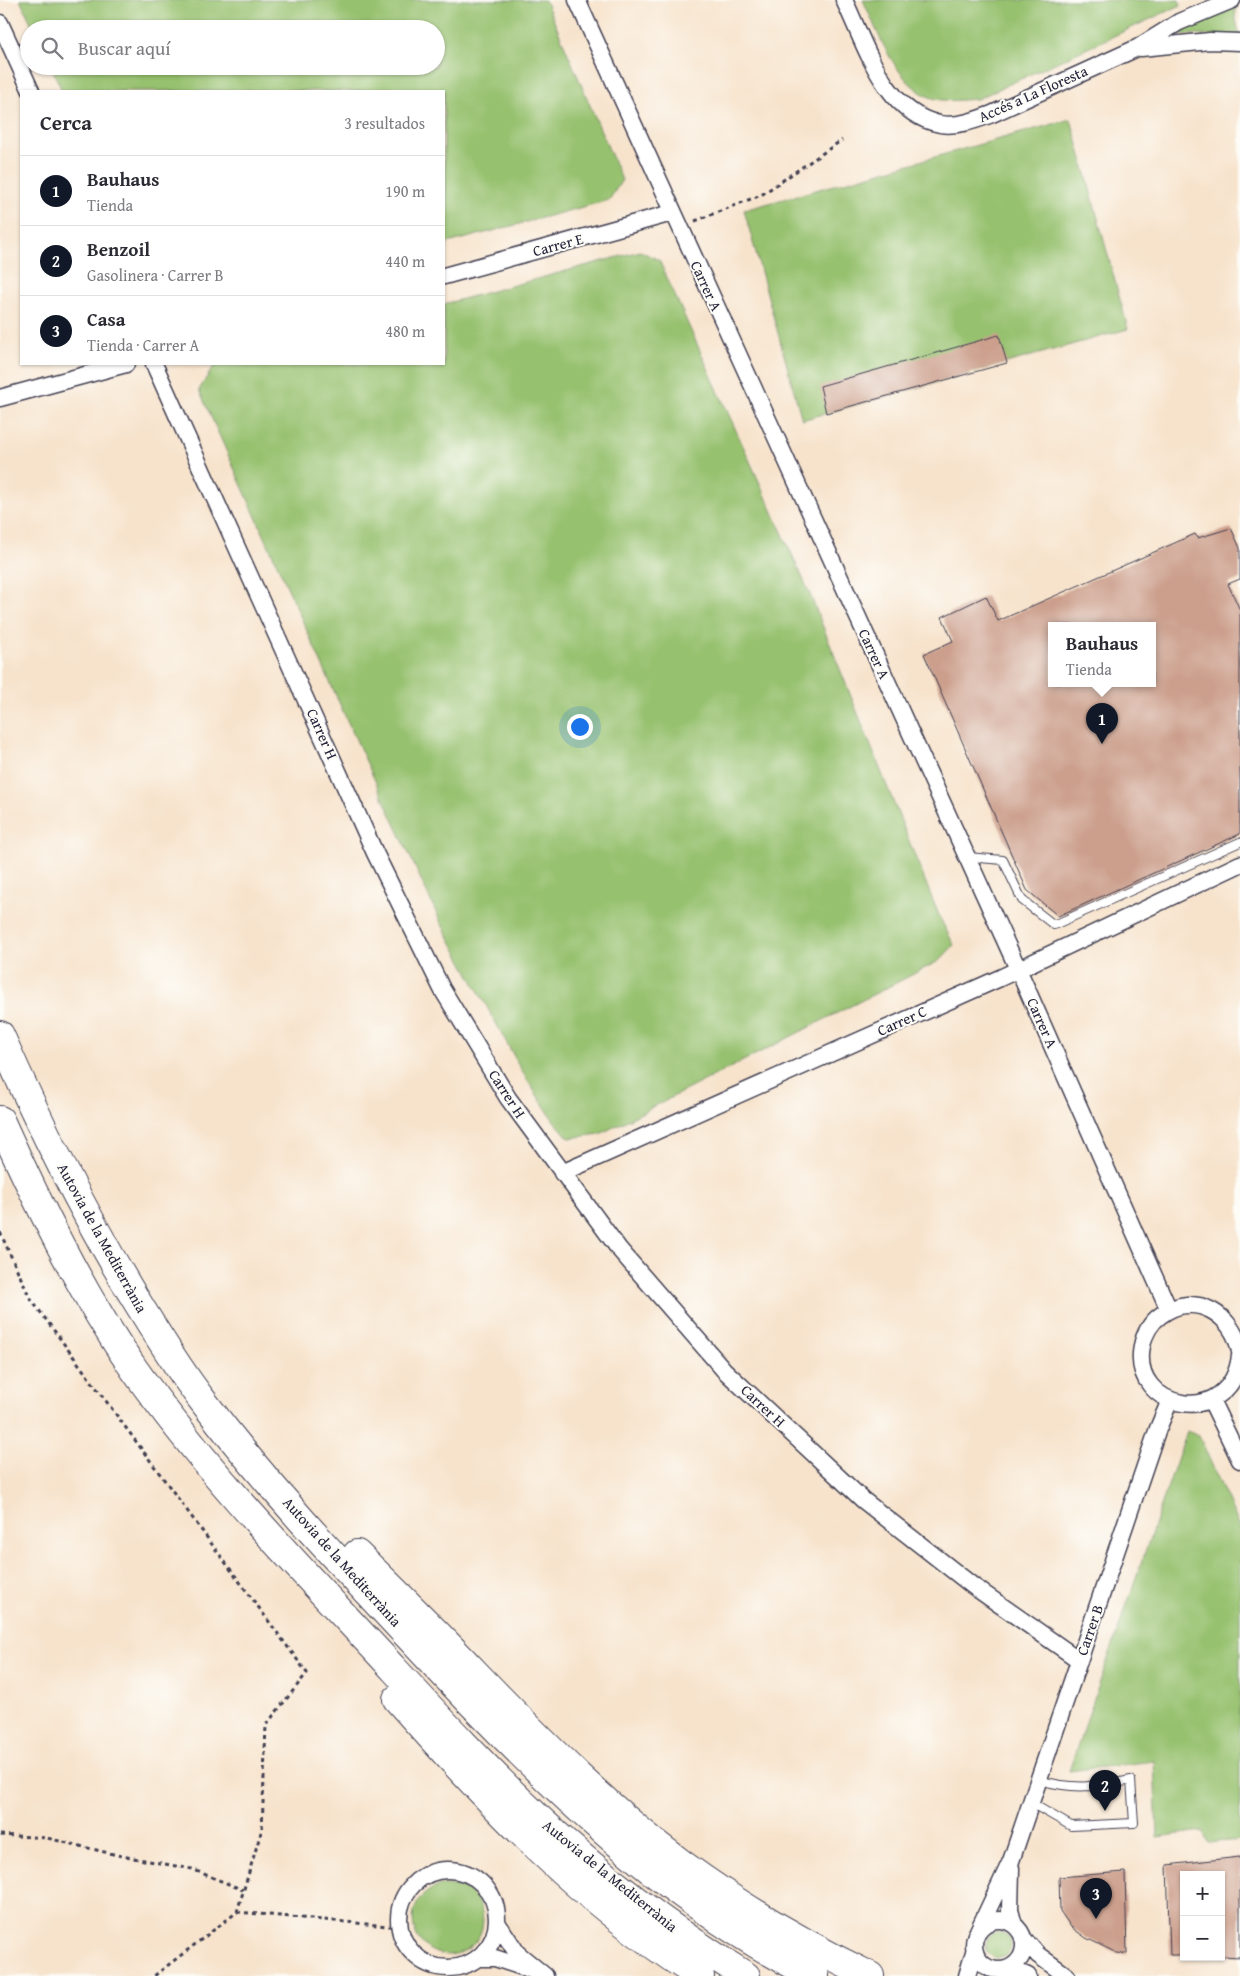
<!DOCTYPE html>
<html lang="es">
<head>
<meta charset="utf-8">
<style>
  :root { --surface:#fff; --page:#f7f7f7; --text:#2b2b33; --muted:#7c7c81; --line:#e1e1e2; --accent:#111827 }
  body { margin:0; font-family:"Gentium Book Plus",serif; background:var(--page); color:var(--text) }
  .controls { position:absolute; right:15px; bottom:15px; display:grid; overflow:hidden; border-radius:0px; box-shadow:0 1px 4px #0004 }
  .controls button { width:45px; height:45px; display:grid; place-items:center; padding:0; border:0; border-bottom:1px solid var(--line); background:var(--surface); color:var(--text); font:25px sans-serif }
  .you { position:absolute; left:579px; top:726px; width:18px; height:18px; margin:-12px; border:4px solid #fff; border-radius:50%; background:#1a73e8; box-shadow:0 0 0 8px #1a73e833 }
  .badge { display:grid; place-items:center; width:32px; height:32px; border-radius:50%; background:var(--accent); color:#fff; font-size:16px; font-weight:700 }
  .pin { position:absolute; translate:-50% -41px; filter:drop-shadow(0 1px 2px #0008) }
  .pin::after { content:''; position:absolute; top:26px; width:18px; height:15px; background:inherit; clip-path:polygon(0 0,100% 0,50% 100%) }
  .popup { position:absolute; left:1048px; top:622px; width:108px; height:65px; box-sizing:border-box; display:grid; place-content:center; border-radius:0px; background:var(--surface); filter:drop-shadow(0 1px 4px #0005); font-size:16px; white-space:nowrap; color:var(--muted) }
  .popup b { font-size:19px; color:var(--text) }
  .popup::after { content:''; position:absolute; left:50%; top:100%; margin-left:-10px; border:10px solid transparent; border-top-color:var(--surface) }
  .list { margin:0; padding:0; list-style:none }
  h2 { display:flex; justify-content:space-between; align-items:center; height:65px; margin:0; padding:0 20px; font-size:21px }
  h2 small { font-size:16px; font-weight:400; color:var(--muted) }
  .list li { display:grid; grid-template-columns:32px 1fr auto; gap:15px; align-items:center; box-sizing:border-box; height:70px; padding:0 20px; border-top:1px solid var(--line) }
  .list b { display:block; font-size:19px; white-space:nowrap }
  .list p { margin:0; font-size:16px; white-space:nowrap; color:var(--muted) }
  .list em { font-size:16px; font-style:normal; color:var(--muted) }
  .icon { flex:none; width:28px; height:28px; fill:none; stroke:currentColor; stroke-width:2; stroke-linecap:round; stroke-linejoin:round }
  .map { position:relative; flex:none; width:1240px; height:1976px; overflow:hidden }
  .search { position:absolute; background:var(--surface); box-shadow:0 1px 4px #0004; left:20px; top:20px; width:425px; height:55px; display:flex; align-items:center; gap:12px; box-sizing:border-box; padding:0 18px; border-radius:28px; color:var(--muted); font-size:19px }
  .panel { position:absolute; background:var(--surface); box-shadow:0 1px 4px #0004; left:20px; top:90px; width:425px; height:275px; border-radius:0px }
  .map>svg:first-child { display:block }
  .green { fill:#96c16e; stroke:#5c7254 }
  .building { fill:#cc9f8c; fill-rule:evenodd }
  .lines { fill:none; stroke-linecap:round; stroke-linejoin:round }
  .service-casing { stroke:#423f51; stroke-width:10 }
  .minor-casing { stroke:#423f51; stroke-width:19 }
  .motorway-casing { stroke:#423f51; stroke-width:30 }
  .path { stroke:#423f51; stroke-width:3; stroke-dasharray:4 4; stroke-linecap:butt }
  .service { stroke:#fff; stroke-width:8 }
  .minor { stroke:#fff; stroke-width:16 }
  .motorway { stroke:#fff; stroke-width:28 }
  .labels { text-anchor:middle; stroke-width:4; stroke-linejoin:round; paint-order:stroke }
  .street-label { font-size:15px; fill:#22223b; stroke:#fdfcf7 }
</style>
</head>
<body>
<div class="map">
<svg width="1240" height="1976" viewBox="0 0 1240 1976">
  <rect width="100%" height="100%" fill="#fdfcf7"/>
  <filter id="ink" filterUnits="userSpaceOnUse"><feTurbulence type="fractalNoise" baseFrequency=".02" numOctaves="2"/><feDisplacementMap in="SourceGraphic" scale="10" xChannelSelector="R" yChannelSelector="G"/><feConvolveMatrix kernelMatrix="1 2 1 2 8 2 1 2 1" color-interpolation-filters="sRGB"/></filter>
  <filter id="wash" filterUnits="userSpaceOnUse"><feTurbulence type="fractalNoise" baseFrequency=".0096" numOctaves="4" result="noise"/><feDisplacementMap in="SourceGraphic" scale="20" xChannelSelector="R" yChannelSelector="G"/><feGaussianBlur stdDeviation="1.12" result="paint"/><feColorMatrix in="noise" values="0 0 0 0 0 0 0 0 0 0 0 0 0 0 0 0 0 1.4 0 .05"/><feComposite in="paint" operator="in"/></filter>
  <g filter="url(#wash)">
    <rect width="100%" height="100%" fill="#f7e3cc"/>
    <!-- green -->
    <path class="green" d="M20,0H545L622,180L609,200L444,244V91H62L51,66H436V29H34Z
      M863,0H1179L1181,5L977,99C961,100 942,103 927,96C893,78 878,32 863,0Z
      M1237,5L1235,16L1240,37L1177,34Z
      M1071,119L1128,329L802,420L744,210Z
      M640,251L659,260L809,592L940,918L954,945L939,961L600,1134L569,1138L554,1121L527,1080L440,921L346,718L199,390L214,366L222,364H444V304Z
      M1187,1431L1199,1436L1240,1527V1840L1208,1843L1203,1831L1157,1837L1154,1761L1069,1771Z
      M413 1920a35 35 0 1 1 70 0a35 35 0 1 1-70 0Z
      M985 1945a13 13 0 1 1 26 0a13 13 0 1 1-26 0Z"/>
    <g id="blocks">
      <!-- building -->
      <path class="building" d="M999,335L1007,363L826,413L820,386Z
        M1231,528L1240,548V579L1228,584L1240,610V834L1058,916L1027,890L924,654L953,641L942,617L986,596L998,621L1195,534L1198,538ZM1052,625H1152V683H1052Z
        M1240,1857V1957L1221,1956V1875H1184V1955H1170L1167,1865Z
        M1125,1872L1127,1954L1117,1953L1086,1938L1071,1927L1060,1911L1059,1877Z"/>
    </g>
  </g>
  <g filter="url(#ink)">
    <use href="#blocks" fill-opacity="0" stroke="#423f51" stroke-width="1"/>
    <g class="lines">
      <!-- service casing -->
      <g class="service-casing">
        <path id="service" d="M967,857L1003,860L1022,900L1054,925L1240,842
          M1031,1803L1071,1826L1134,1823L1131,1780C1095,1787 1074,1790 1039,1780"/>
      </g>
      <!-- minor casing -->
      <g class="minor-casing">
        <path id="minor" d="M577,0L1018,969L1169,1310
          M844,0C866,45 884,113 940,124C958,127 976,120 992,114L1137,48L1179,22L1232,0
          M0,23L31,91
          M1141,48L1210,41L1240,42
          M444,276L672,213
          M154,364L375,853L442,989L508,1098L619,1249L724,1370L863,1500L973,1586L1079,1660
          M0,398L126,364
          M562,1173L1000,978L1240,864
          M1240,1352C1234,1315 1195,1290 1161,1315C1151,1322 1144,1334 1142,1346C1129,1411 1231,1430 1240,1356
          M1211,1400L1240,1460
          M1011,1868L1010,1910L1014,1925
          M399 1919a49 49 0 1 1 98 0a49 49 0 1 1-98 0Z
          M974 1945a25 25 0 1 1 50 0a25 25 0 1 1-50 0Z
          M498,1924L517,1953L545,1976
          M978,1931L1011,1861L1157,1431L1170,1400
          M1023,1938L1038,1955L1067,1976
          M478,1958H495L531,1970
          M1009,1968L1028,1976
          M967,1976L974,1952"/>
      </g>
      <!-- motorway casing -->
      <g class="motorway-casing">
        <path id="motorway" d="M0,1035C41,1128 83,1213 136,1300C157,1334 178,1369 203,1401C274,1495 358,1582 438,1668C550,1787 668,1903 815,1976
          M0,1120C39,1206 80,1291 134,1369C206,1471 294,1562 379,1653C430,1708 481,1764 535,1815C600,1876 671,1930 746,1976
          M357,1554C398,1594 439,1635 479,1677C543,1743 608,1809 682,1864C741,1907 803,1944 870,1976
          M397,1699C488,1802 582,1903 700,1976"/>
      </g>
      <!-- path -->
      <path class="path" d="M695,221L761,195L842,140
        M0,1232L30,1298L307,1673L266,1725L262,1829L237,1912L154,1976
        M0,1835L47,1838L117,1855L192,1869L243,1890
        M237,1912L399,1927"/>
      <!-- service -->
      <use href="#service" class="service"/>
      <!-- minor -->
      <use href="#minor" class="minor"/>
      <!-- motorway -->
      <use href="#motorway" class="motorway"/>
    </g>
  </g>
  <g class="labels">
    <!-- street labels -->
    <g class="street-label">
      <text transform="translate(1033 94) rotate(-24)" y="5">Accés a La Floresta</text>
      <text transform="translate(558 245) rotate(-15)" y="5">Carrer E</text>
      <text transform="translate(706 286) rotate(65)" y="5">Carrer A</text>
      <text transform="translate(874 654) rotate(65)" y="5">Carrer A</text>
      <text transform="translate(322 734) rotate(66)" y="5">Carrer H</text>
      <text transform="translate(902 1021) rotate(-24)" y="5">Carrer C</text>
      <text transform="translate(1042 1023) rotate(66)" y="5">Carrer A</text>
      <text transform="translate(507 1094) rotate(57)" y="5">Carrer H</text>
      <text transform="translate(102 1238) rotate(61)" y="5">Autovia de la Mediterrània</text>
      <text transform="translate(763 1406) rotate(43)" y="5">Carrer H</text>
      <text transform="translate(342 1562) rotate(48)" y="5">Autovia de la Mediterrània</text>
      <text transform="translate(1090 1630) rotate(-71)" y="5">Carrer B</text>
      <text transform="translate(610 1876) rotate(39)" y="5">Autovia de la Mediterrània</text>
    </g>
  </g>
</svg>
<div class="controls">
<button>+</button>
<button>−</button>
</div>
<div class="you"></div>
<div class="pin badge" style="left:1102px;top:744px">1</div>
<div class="popup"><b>Bauhaus</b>Tienda</div>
<div class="pin badge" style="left:1105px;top:1811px">2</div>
<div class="pin badge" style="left:1096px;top:1919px">3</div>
<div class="search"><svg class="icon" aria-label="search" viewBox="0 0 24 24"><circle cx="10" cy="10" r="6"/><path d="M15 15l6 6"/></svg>Buscar aquí</div>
<section class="panel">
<h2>Cerca<small>3 resultados</small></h2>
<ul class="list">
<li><span class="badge">1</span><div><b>Bauhaus</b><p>Tienda</p></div><em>190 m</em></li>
<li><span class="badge">2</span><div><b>Benzoil</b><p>Gasolinera · Carrer B</p></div><em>440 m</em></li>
<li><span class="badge">3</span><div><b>Casa</b><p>Tienda · Carrer A</p></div><em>480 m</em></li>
</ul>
</section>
</div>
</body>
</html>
